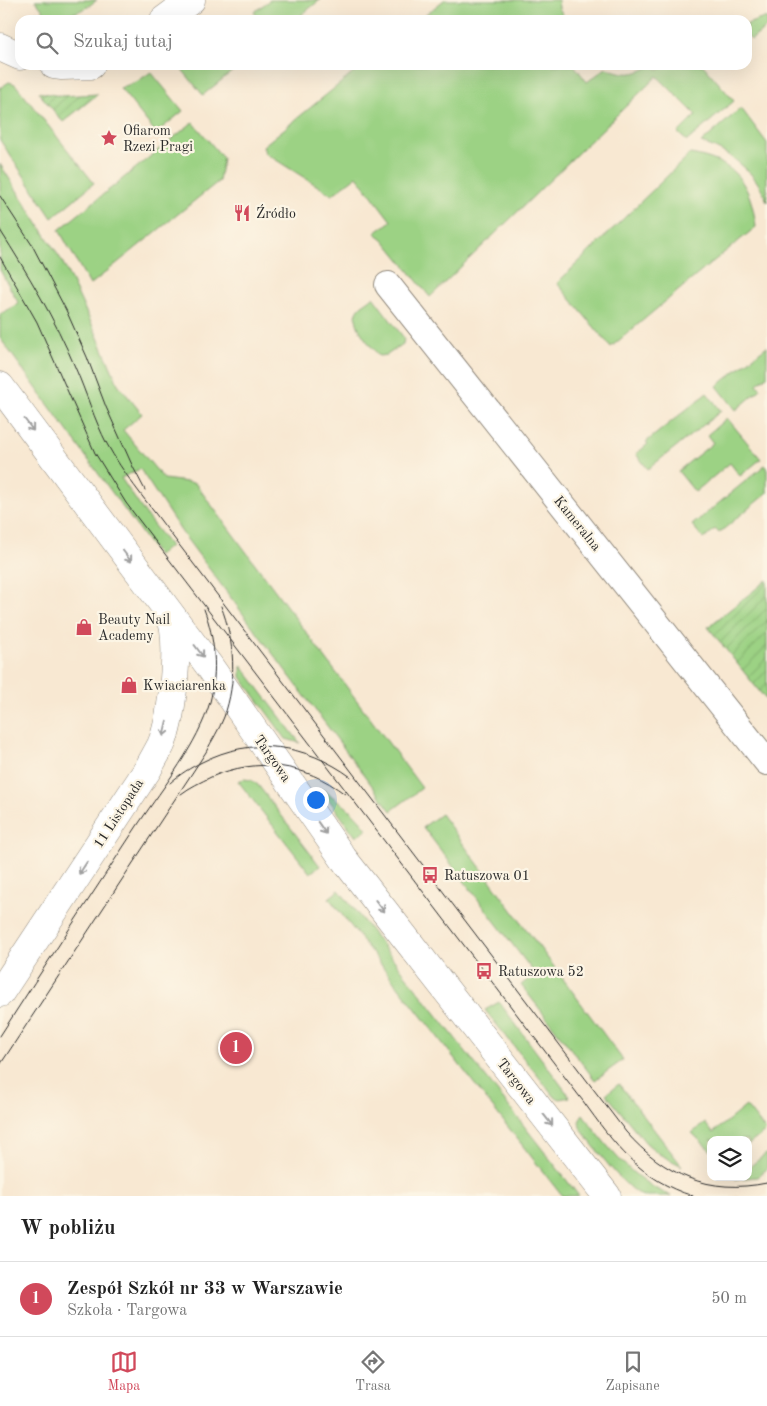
<!DOCTYPE html>
<html lang="pl">
<head>
<meta charset="utf-8">
<style>
  :root { --surface:#fff; --page:#f6f6f6; --text:#222; --muted:#767676; --line:#e0e0e0; --accent:#d1495b }
  body { margin:0; font-family:"Old Standard TT",serif; background:var(--page); color:var(--text) }
  .controls { position:absolute; right:15px; bottom:15px; display:grid; overflow:hidden; border-radius:10px; box-shadow:0 5px 20px #0002 }
  .controls button { width:45px; height:45px; display:grid; place-items:center; padding:0; border:0; border-bottom:1px solid var(--line); background:var(--surface); color:var(--text); font:25px sans-serif }
  .you { position:absolute; left:315px; top:799px; width:18px; height:18px; margin:-12px; border:4px solid #fff; border-radius:50%; background:#1a73e8; box-shadow:0 0 0 8px #1a73e833 }
  .badge { display:grid; place-items:center; width:32px; height:32px; border-radius:50%; background:var(--accent); color:#fff; font-size:16px; font-weight:700 }
  .pin { position:absolute; translate:-50% -50%; border:2px solid #fff; box-shadow:0 1px 5px #0006 }
  .list { margin:0; padding:0; list-style:none }
  h2 { display:flex; justify-content:space-between; align-items:center; height:65px; margin:0; padding:0 20px; font-size:21px }
  h2 small { font-size:16px; font-weight:400; color:var(--muted) }
  .list li { display:grid; grid-template-columns:32px 1fr auto; gap:15px; align-items:center; box-sizing:border-box; height:75px; padding:0 20px; border-top:1px solid var(--line) }
  .list b { display:block; font-size:19px; white-space:nowrap }
  .list p { margin:0; font-size:16px; white-space:nowrap; color:var(--muted) }
  .list em { font-size:16px; font-style:normal; color:var(--muted) }
  .icon { flex:none; width:28px; height:28px; fill:none; stroke:currentColor; stroke-width:2; stroke-linecap:round; stroke-linejoin:round }
  .map { position:relative; flex:none; width:767px; height:1196px; overflow:hidden }
  .search { position:absolute; background:var(--surface); box-shadow:0 5px 20px #0002; left:15px; right:15px; top:15px; height:55px; display:flex; align-items:center; gap:12px; box-sizing:border-box; padding:0 18px; border-radius:15px; color:var(--muted); font-size:19px }
  .sheet { height:140px; background:var(--surface) }
  nav { display:flex; justify-content:space-around; align-items:center; box-sizing:border-box; height:70px; border-top:1px solid var(--line); background:var(--surface); font-size:14px; color:var(--muted) }
  nav a { display:grid; justify-items:center; gap:2px }
  nav .on { color:var(--accent) }
  .map>svg:first-child { display:block }
  .grass { fill:#9cd284; stroke:#647e58 }
  .garden { fill:url(#garden-furrows); stroke:#647e58 }
  .lines { fill:none; stroke-linecap:round; stroke-linejoin:round }
  .street-casing { stroke:#928a7e; stroke-width:28 }
  .secondary-casing { stroke:#928a7e; stroke-width:29 }
  .street { stroke:#fff; stroke-width:26 }
  .secondary { stroke:#fff; stroke-width:28 }
  .tram { stroke:#2b2b2b; stroke-width:1 }
  .oneway { stroke:#a0a0a0 }
  .labels { text-anchor:middle; stroke-width:4.5; stroke-linejoin:round; paint-order:stroke }
  .poi-label { font-size:14px; fill:#2b2b2b; stroke:#fcf5e5; text-anchor:start }
  .street-label { font-size:14px; fill:#2b2b2b; stroke:#fcf5e5 }
</style>
</head>
<body>
<div class="map">
<svg width="767" height="1196" viewBox="0 0 767 1196">
  <defs>
    <pattern id="garden-furrows" width="10" height="10" patternUnits="userSpaceOnUse" patternTransform="scale(1.25)"><rect width="10" height="10" fill="#9cd284"/><path d="M-1 1l2-2M0 10L10 0M9 11l2-2" fill="none" stroke="#87b472"/></pattern>
  </defs>
  <rect width="100%" height="100%" fill="#fcf5e5"/>
  <filter id="ink" filterUnits="userSpaceOnUse"><feTurbulence type="fractalNoise" baseFrequency=".02" numOctaves="2"/><feDisplacementMap in="SourceGraphic" scale="10" xChannelSelector="R" yChannelSelector="G"/><feConvolveMatrix kernelMatrix="1 2 1 2 8 2 1 2 1" color-interpolation-filters="sRGB"/></filter>
  <filter id="wash" filterUnits="userSpaceOnUse"><feTurbulence type="fractalNoise" baseFrequency=".0096" numOctaves="4" result="noise"/><feDisplacementMap in="SourceGraphic" scale="20" xChannelSelector="R" yChannelSelector="G"/><feGaussianBlur stdDeviation="1.12" result="paint"/><feColorMatrix in="noise" values="0 0 0 0 0 0 0 0 0 0 0 0 0 0 0 0 0 1.4 0 .05"/><feComposite in="paint" operator="in"/></filter>
  <g filter="url(#wash)">
    <rect width="100%" height="100%" fill="#f8e8d2"/>
    <!-- grass -->
    <path class="grass" d="M35,0H97C78,14 71,15 48,17Z
      M270,0H320L295,20H259L254,12Z
      M444,0H558L559,8L564,17L560,20H419Z
      M767,17V27L751,40L747,36V24Z
      M184,65H240L203,95L180,67Z
      M363,65H574L587,82L606,68C626,75 633,76 653,65L659,70L666,65H703L734,101L687,141L678,133L696,115L657,76L430,297L383,239L375,233L391,221L357,176L332,195L265,153L263,146Z
      M151,72L183,111L156,133L120,88L138,81Z
      M9,82L15,84L94,183L52,218L0,140V88Z
      M741,108L767,143V202C759,174 728,150 701,143Z
      M193,122L223,158L219,181L90,285L59,230Z
      M690,154C735,161 751,183 756,227L715,260L611,347L557,283Z
      M0,164L62,261L96,333L118,384L142,414L123,430L164,479L195,483L422,788L391,811L183,534L140,469L121,478L148,518L170,546L158,556L0,338V314L19,304L0,270Z
      M373,297L404,338L403,344L387,355L379,356C370,344 347,322 360,307C363,304 369,301 373,297Z
      M767,346V376L757,384L761,389L736,410L717,386Z
      M707,393L721,411L648,469L636,454L648,444L646,442Z
      M727,418L761,459L740,476L730,463L695,492L678,471L713,443L707,435Z
      M765,465L767,467V493L719,533L715,529L704,539L692,525Z
      M241,665L300,743L286,739L241,677Z
      M244,779L251,780L258,785L320,866L310,873L238,781Z
      M321,789C340,801 354,811 367,829L356,837Z
      M441,814L623,1060L595,1080L521,985L535,974L423,827Z
      M339,890L579,1196H562L329,898Z
      M499,1002L570,1097L560,1099L554,1096L485,1010Z
      M619,1084L682,1166L659,1154L646,1143L606,1094Z
      M746,1106L766,1131L748,1145V1140H711V1151L692,1133L705,1123L713,1133Z
      M583,1114C607,1147 632,1180 671,1196C663,1196 652,1196 644,1196C627,1193 592,1144 581,1129C578,1124 579,1119 583,1114Z
      M767,1153V1169L757,1177L735,1179L737,1177H748V1168Z"/>
    <!-- garden -->
    <path class="garden" d="M38,92L61,96L98,94L63,122Z
      M767,580V701L708,627Z"/>
  </g>
  <g filter="url(#ink)">
    <g class="lines">
      <!-- street casing -->
      <g class="street-casing">
        <path id="street" d="M388,285L767,762"/>
      </g>
      <!-- secondary casing -->
      <g class="secondary-casing">
        <path id="secondary" d="M164,20L191,0
          M0,47L20,56
          M54,65L62,66L91,65
          M0,386L210,667L343,858L607,1196
          M0,993L148,769C152,761 157,753 161,745C172,720 178,657 174,629C173,624 171,619 170,614"/>
      </g>
      <!-- street -->
      <use href="#street" class="street"/>
      <!-- secondary -->
      <use href="#secondary" class="secondary"/>
      <!-- tram -->
      <path class="tram" d="M0,196L32,245L66,310L87,357L106,407L133,467L145,490
        M0,230C28,274 55,319 75,367C86,392 94,419 107,444C123,473 144,498 164,525L626,1132C664,1175 709,1195 767,1183
        M0,257L37,322L95,453L126,503L583,1101C614,1144 640,1180 693,1196
        M170,783C180,774 190,768 202,762C252,736 306,744 351,777
        M181,794C190,787 201,782 211,777C258,757 304,763 345,794
        M0,1036C46,964 93,893 139,823C164,786 198,744 210,702C218,671 215,638 204,609
        M0,1065L206,752C212,740 219,730 224,717C237,681 235,642 221,606"/>
    </g>
    <!-- one-way arrows -->
    <defs><path id="oneway-shaft" d="M-6 0H5M1.5-3L5.5 0L1.5 3" fill="none" stroke-width="1.6" stroke-linecap="round" stroke-linejoin="round" transform="scale(1.25)"/></defs>
    <g class="oneway">
      <use href="#oneway-shaft" transform="translate(29 425) rotate(53)"/>
      <use href="#oneway-shaft" transform="translate(127 556) rotate(53)"/>
      <use href="#oneway-shaft" transform="translate(199 651) rotate(53)"/>
      <use href="#oneway-shaft" transform="translate(165 729) rotate(103)"/>
      <use href="#oneway-shaft" transform="translate(322 828) rotate(55)"/>
      <use href="#oneway-shaft" transform="translate(83 868) rotate(123)"/>
      <use href="#oneway-shaft" transform="translate(380 906) rotate(52)"/>
      <use href="#oneway-shaft" transform="translate(548 1120) rotate(52)"/>
    </g>
  </g>
  <!-- icons -->
  <defs>
    <g id="sight-bare" transform="scale(1.35)"><path d="M0-6L1.8-2.2L6-1.7L2.9 1.2L3.7 5.4L0 3.3L-3.7 5.4L-2.9 1.2L-6-1.7L-1.8-2.2Z" fill="#d1495b" stroke="#fcf5e5" stroke-width="2.5" paint-order="stroke"/></g>
    <g id="restaurant-bare" transform="scale(1.35)"><path d="M-5-6h1v4h1v-4h1v4h1v-4h1v5L-1.5 .5V6h-2V.5L-5-1ZM5-6V6H3V1.5H1.5Q1.5-4 5-6Z" fill="#d1495b" stroke="#fcf5e5" stroke-width="2.5" paint-order="stroke"/></g>
    <g id="shop-bare" transform="scale(1.35)"><path d="M-5-2.5h2.3a2.7 3.5 0 0 1 5.4 0H5L5.5 6h-11ZM-1.5-2.5h3a1.5 2.3 0 0 0-3 0Z" fill="#d1495b" stroke="#fcf5e5" stroke-width="2.5" paint-order="stroke"/></g>
    <g id="bus-bare" transform="scale(1.35)"><path d="M-5-6H5V4H4V6H2V4H-2V6H-4V4H-5ZM-3.5-4V0h7V-4ZM-3.5 1.2v1.5H-2V1.2ZM2 1.2v1.5H3.5V1.2Z" fill="#d1495b" stroke="#fcf5e5" stroke-width="2.5" paint-order="stroke"/></g>
  </defs>
  <g fill-rule="evenodd">
    <use href="#sight-bare" x="109" y="138"/>
    <use href="#restaurant-bare" x="242" y="213"/>
    <use href="#shop-bare" x="84" y="627"/>
    <use href="#shop-bare" x="129" y="685"/>
    <use href="#bus-bare" x="430" y="875"/>
    <use href="#bus-bare" x="484" y="971"/>
  </g>
  <g class="labels">
    <!-- poi labels -->
    <g class="poi-label">
      <text x="123" y="135">Ofiarom<tspan x="123" dy="16">Rzezi Pragi</tspan></text>
      <text x="256" y="218">Źródło</text>
      <text x="98" y="624">Beauty Nail<tspan x="98" dy="16">Academy</tspan></text>
      <text x="143" y="690">Kwiaciarenka</text>
      <text x="444" y="880">Ratuszowa 01</text>
      <text x="498" y="976">Ratuszowa 52</text>
    </g>
    <!-- street labels -->
    <g class="street-label">
      <text transform="translate(578 523) rotate(51)" y="5">Kameralna</text>
      <text transform="translate(273 758) rotate(55)" y="5">Targowa</text>
      <text transform="translate(118 813) rotate(-57)" y="5">11 Listopada</text>
      <text transform="translate(517 1081) rotate(52)" y="5">Targowa</text>
    </g>
  </g>
</svg>
<div class="controls">
<button><svg class="icon" aria-label="layers" viewBox="0 0 24 24"><path d="M12 4l9 5-9 5-9-5zM3 14l9 5 9-5"/></svg></button>
</div>
<div class="you"></div>
<div class="pin badge" style="left:236px;top:1048px">1</div>
<div class="search"><svg class="icon" aria-label="search" viewBox="0 0 24 24"><circle cx="10" cy="10" r="6"/><path d="M15 15l6 6"/></svg>Szukaj tutaj</div>
</div>
<section class="sheet">
<h2>W pobliżu<small></small></h2>
<ul class="list">
<li><span class="badge">1</span><div><b>Zespół Szkół nr 33 w Warszawie</b><p>Szkoła · Targowa</p></div><em>50 m</em></li>
</ul>
</section>
<nav>
<a class="on"><svg class="icon" aria-label="map" viewBox="0 0 24 24"><path d="M3 6l6-2 6 2 6-2v14l-6 2-6-2-6 2zM9 4v14M15 6v14"/></svg>Mapa</a>
<a><svg class="icon" aria-label="directions" viewBox="0 0 24 24"><path d="M12 3l9 9-9 9-9-9zM9 14v-3h6M13 9l2 2-2 2"/></svg>Trasa</a>
<a><svg class="icon" aria-label="saved" viewBox="0 0 24 24"><path d="M7 4h10v16l-5-4-5 4z"/></svg>Zapisane</a>
</nav>
</body>
</html>
